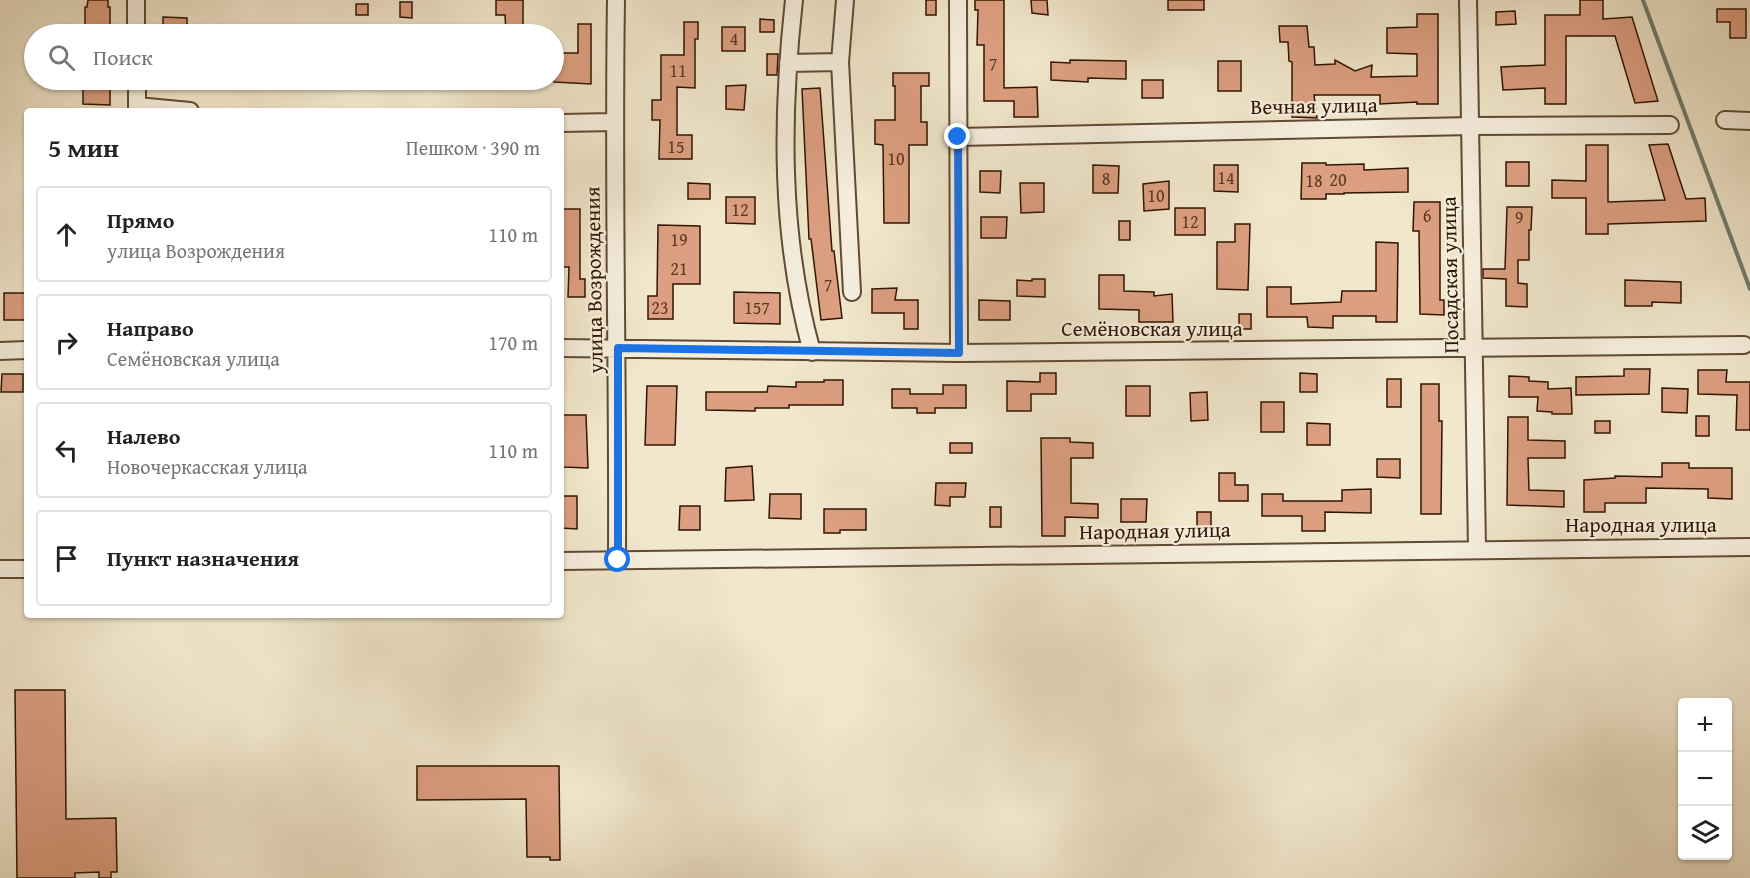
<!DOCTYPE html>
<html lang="ru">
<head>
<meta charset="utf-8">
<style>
  :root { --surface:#fff; --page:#f6f6f6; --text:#222; --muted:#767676; --line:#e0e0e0 }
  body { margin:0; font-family:"Gentium Book Plus",serif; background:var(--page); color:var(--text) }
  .controls { position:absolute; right:18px; bottom:18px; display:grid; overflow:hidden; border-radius:6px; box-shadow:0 2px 4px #0004 }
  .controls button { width:54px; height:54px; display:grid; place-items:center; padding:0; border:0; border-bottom:2px solid var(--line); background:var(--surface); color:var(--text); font:30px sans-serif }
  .stop { position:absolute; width:18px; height:18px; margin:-14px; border:4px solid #1a73e8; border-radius:50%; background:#fff }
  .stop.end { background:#1a73e8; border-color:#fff; box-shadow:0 2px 6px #0008 }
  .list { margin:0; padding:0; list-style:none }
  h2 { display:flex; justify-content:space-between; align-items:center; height:78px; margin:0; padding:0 24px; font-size:26px }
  h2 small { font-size:20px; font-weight:400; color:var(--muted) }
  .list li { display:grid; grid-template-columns:39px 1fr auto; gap:18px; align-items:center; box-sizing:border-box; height:96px; margin:0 12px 12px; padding:0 12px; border:2px solid var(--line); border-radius:6px }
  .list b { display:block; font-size:22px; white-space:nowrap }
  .list p { margin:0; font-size:20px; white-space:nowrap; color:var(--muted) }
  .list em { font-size:20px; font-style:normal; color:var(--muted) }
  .icon { flex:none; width:33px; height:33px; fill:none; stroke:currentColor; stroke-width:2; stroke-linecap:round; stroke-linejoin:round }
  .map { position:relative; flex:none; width:1750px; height:878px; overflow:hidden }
  .search { position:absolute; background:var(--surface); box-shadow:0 2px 4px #0004; left:24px; top:24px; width:540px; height:66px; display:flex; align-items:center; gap:15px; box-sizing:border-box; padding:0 21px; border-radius:33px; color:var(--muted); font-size:22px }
  .panel { position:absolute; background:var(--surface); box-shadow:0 2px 4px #0004; left:24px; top:108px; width:540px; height:510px; border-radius:6px }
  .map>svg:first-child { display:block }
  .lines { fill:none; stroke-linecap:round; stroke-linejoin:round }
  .stream { stroke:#707c6c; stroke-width:4 }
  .building { fill:#dc9f81; stroke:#301500; stroke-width:1.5 }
  .minor-casing { stroke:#604a33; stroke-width:20 }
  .minor { stroke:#f6efde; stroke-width:16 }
  .route { stroke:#1a73e8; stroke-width:8 }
  .labels { text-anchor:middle; stroke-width:4.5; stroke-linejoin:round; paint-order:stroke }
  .number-label { font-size:18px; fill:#5b3820 }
  .street-label { font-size:21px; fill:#301500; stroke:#f6efde }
</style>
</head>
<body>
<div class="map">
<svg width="1750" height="878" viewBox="0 0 1750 878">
  <rect width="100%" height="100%" fill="#f1e7cc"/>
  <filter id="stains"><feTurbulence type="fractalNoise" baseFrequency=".00333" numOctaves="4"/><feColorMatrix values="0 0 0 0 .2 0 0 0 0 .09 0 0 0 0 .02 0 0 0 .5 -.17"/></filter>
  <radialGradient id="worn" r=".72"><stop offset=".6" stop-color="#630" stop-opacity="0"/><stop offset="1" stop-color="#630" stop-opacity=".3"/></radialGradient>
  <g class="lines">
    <!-- stream -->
    <path class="stream" d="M1643,0L1750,289"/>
  </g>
  <!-- building -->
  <path class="building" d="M88,0H108V7H110V34H85V7H87Z
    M496,0H523V34H506L505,15H496Z
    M926,0H936V15H926Z
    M975,0H1004V88L1037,87L1038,117H1014V101H984V45H977L978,10H975Z
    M1031,0H1047L1048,15L1032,13Z
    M1168,0H1204V10H1168Z
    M1580,0H1603V19L1632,17L1658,101L1635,103L1615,36H1566V104H1545V88L1503,90L1501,67L1545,65V15H1580Z
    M400,2H412V18L400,17Z
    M356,4H368V15H356Z
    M1717,9H1746V38H1730V22H1717Z
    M1515,11L1516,24L1496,25V12Z
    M1417,14H1438V104H1417V102L1380,104V95H1314L1317,118L1292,117V62L1289,61L1288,42H1280L1279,26H1307L1309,47H1314L1315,65L1335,64V60L1355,71L1372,65L1371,77L1417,76V54L1387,53V28L1417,27Z
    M163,17L187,18V34H163Z
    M760,19L774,20V32H760Z
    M684,22H698V39H695V88L677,87V135H692V159H659L660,120H652V100H661V55H684Z
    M578,24H591V84L554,82V53H578Z
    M722,27H745V51H722Z
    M767,54H778L777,75H767Z
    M1070,60L1126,61V79L1088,78V82L1051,80V62L1070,63Z
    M1218,61H1241V91H1218Z
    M893,73H929V86H921V122H927V145H909V223H884L883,145L875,144V120H895V86H893Z
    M1142,80H1163V98H1142Z
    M746,85L744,110L726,109V86Z
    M83,88H110V105L83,104Z
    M820,88L832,251H834L842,318L821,320L811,239H809L802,89Z
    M1668,144L1686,199L1705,198L1706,221L1608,224V234H1586V198H1552V180L1586,181V145H1608V202L1665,200L1649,145Z
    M1506,162H1529V186H1506Z
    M1302,163H1326V165L1364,164V170L1408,168V192L1344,193V194H1326V199H1301Z
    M1093,165L1119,166L1118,193H1093Z
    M1214,165H1238V192L1214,191Z
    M980,171H1001L1000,193L980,192Z
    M1169,181V209L1144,211L1143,184Z
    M688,183L710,184V199H688Z
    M1020,183H1044V212L1021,213Z
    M726,197H755V224L726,223Z
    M1414,202H1440V300H1444V315L1420,314L1419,231H1413Z
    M1507,207H1532L1531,230H1529V260H1518V283L1527,284V307L1506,306V279L1483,278V269H1505Z
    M1175,208H1205V235H1175Z
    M561,209H580V279H585V297H568L569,267H561Z
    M981,217H1007L1006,238H981Z
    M1119,221H1130V240H1119Z
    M1235,224H1250L1248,290L1217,289V242H1235Z
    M658,225L700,226V284H673V319H648V296H657Z
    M1376,242L1398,243L1397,322H1376V316H1333V328L1308,327L1307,317H1267V287H1291V304L1341,302L1342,291H1376Z
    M1099,275H1124V291L1154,292V296L1172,294L1173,322H1139V310L1099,309Z
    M1032,279H1045V297L1017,296V280L1032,281Z
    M1625,280L1681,282V303L1652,302V306H1625Z
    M897,288L895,300H918V329H904V313H872V289Z
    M734,292L780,293V324L734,323Z
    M4,293H27V320H4Z
    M979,300L1010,301V320H979Z
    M1239,314H1251V329H1239Z
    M1624,369H1650L1649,394L1576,395V377L1624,376Z
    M1698,370H1727L1726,382H1750V430H1736L1737,395L1698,394Z
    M1040,373H1056V394H1031V411H1007V381L1040,382Z
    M1300,373L1317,374V392H1300Z
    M2,374H23V392H1Z
    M1509,376L1529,377V381L1548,382V389L1571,388L1572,414H1552V412L1537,411L1538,397H1509Z
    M1387,379H1401V407H1387Z
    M824,380H843V405H789V408H755V411L706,410V392H767L768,386L796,387V382H824Z
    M1421,384H1439V421H1442L1441,514H1421Z
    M943,385H966V408H935V413H917V408H892V389H910V394H943Z
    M647,386H677L675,445H645Z
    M1126,386H1150V416H1126Z
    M1662,388L1688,389L1687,413L1662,412Z
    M1207,392L1208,420L1191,421L1190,393Z
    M1261,402H1284V432H1261Z
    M561,415H586L588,468L563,467V430H561Z
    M1696,416H1709V436H1696Z
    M1508,417H1528V440L1565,441V458H1528L1529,490L1564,491V507L1507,505Z
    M1595,421H1610V433H1595Z
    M1307,423L1330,424V445H1307Z
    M1041,438H1070V442L1093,443V458H1071V503L1098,504V518L1065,517V536H1042Z
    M950,443H972V453H950Z
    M1377,459H1400V478L1377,477Z
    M1662,463H1689V468H1732V499L1708,498V489L1646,488V503H1605V512H1584V480L1615,478V476L1662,477Z
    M752,466L754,500L725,501L726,468Z
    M1219,473H1235V485H1248V501H1219Z
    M936,483H966L965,497H950V506L935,505Z
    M1371,489V513L1325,512V531H1302V516H1262V494H1283V501H1342V490Z
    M770,494H801V519L769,518Z
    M561,496H577V529L561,528Z
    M1121,499H1147L1146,522H1121Z
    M680,506H700V530H679Z
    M990,507H1001V527H990Z
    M824,509H866V530H840V533H824Z
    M1197,512H1211V531H1197Z
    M15,690H65L66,819L116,818L117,872H111V878H99V872L75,873V878H17Z
    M417,766H559L560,860H550V857H527L526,799L417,800Z"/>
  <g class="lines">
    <!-- minor casing -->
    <g class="minor-casing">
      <path id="minor" d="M136,0V34
        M616,0C613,187 618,373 617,560
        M794,0C781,118 780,237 812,352
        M845,0L840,62L852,292
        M958,0L959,353
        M1468,0L1477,549
        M788,63L840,62
        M137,80V111
        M137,106L190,111
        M1725,120L1750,121
        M561,123L614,122
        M958,137L1471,126L1670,125
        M561,348L959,353L1744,345
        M0,351L27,350
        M561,561L1750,547
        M0,569H27"/>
    </g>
    <!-- minor -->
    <use href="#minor" class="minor"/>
  </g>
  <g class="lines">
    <!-- route -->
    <path class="route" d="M618,560V348L959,353L958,137"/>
  </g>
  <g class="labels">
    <!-- number labels -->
    <g class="number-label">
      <text x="734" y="45">4</text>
      <text x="993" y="70">7</text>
      <text x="678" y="77">11</text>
      <text x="676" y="153">15</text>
      <text x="896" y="165">10</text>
      <text x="1226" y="184">14</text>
      <text x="1106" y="185">8</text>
      <text x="1338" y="186">20</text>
      <text x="1314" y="187">18</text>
      <text x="1156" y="202">10</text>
      <text x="740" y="216">12</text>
      <text x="1427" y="222">6</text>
      <text x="1519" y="224">9</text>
      <text x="1190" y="228">12</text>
      <text x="679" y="246">19</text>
      <text x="679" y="275">21</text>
      <text x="828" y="291">7</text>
      <text x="660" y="314">23</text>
      <text x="757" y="314">157</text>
    </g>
    <!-- street labels -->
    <g class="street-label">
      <text transform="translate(1314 106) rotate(-1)" y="7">Вечная улица</text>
      <text transform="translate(1450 275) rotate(-91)" y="7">Посадская улица</text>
      <text transform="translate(594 280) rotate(-91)" y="7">улица Возрождения</text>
      <text x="1152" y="336">Семёновская улица</text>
      <text x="1641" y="532">Народная улица</text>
      <text transform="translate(1155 531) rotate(-1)" y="7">Народная улица</text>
    </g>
  </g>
  <rect width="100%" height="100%" filter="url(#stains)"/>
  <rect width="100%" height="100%" fill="url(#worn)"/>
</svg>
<div class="controls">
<button>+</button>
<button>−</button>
<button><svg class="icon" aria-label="layers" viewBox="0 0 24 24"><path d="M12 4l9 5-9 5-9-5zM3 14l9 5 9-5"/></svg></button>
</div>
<div class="stop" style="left:618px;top:560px"></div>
<div class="stop end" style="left:958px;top:137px"></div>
<div class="search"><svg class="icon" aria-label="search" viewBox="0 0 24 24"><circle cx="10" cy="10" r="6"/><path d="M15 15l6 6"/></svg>Поиск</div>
<section class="panel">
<h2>5 мин<small>Пешком · 390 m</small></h2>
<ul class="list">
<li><svg class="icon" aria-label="ahead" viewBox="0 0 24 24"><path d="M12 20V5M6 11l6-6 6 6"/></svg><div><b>Прямо</b><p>улица Возрождения</p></div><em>110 m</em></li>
<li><svg class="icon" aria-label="right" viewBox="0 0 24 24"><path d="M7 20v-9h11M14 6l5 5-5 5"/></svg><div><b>Направо</b><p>Семёновская улица</p></div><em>170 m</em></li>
<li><svg class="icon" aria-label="left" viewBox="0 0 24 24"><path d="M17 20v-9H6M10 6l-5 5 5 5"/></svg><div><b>Налево</b><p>Новочеркасская улица</p></div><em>110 m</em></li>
<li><svg class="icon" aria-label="arrive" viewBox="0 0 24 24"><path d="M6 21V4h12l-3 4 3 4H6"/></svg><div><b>Пункт назначения</b></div></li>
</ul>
</section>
</div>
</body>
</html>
